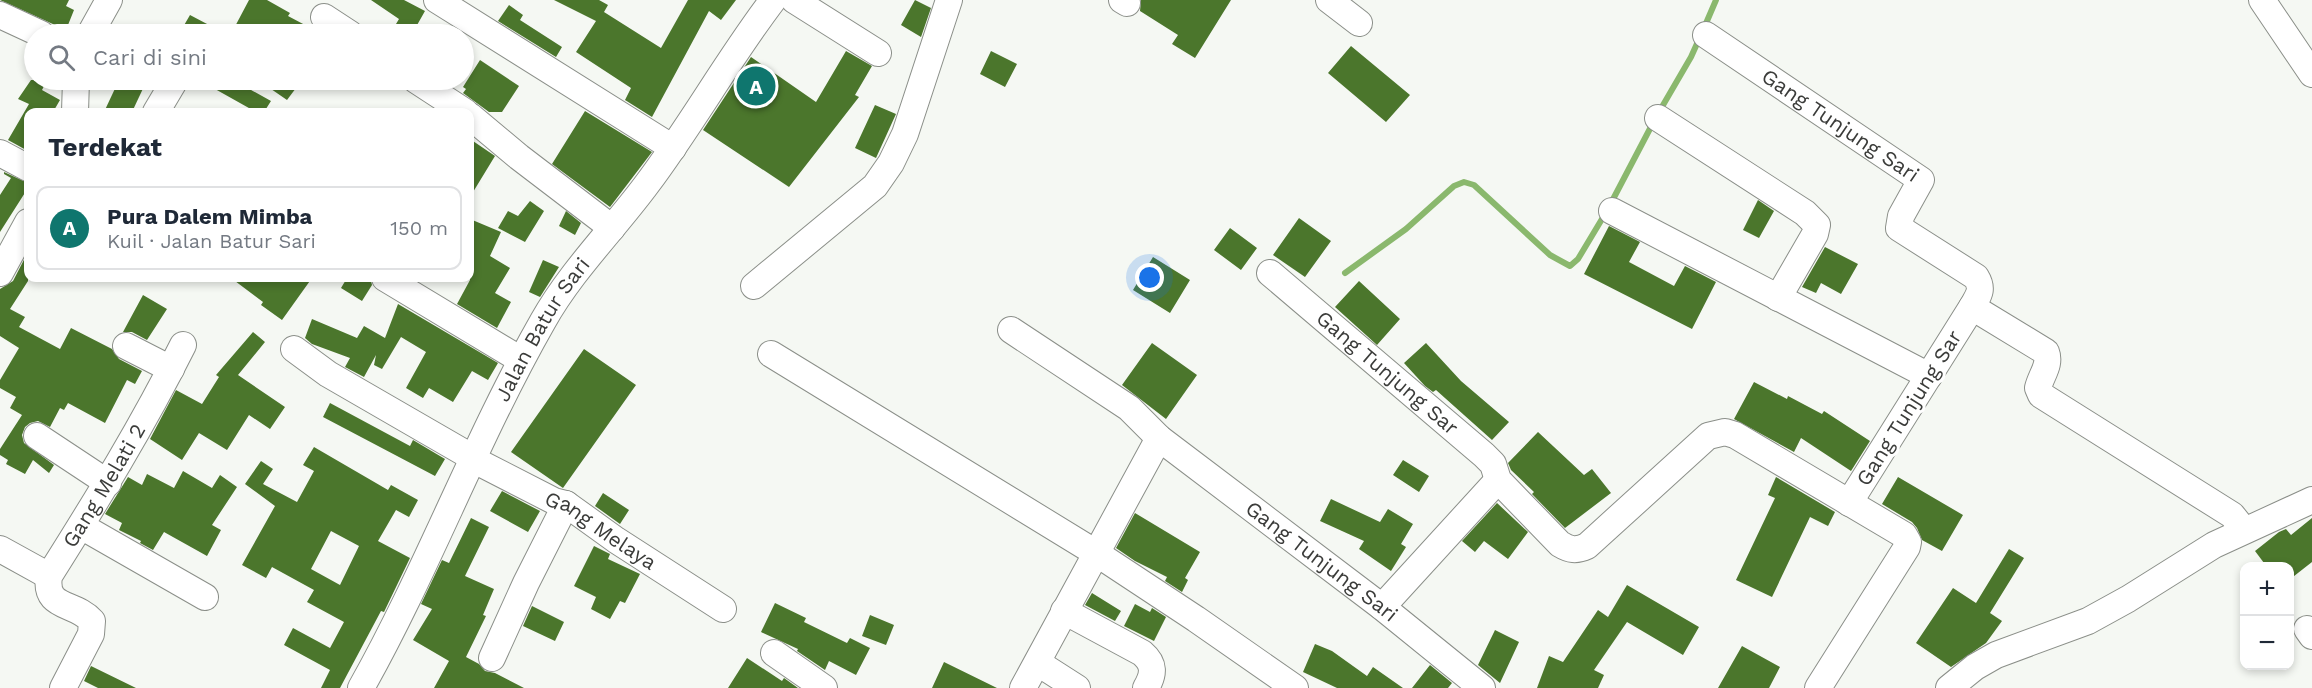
<!DOCTYPE html>
<html lang="id">
<head>
<meta charset="utf-8">
<style>
  :root { --surface:#fff; --page:#f6f6f7; --text:#1f2937; --muted:#747a83; --line:#e0e1e3; --accent:#0f766e }
  body { margin:0; font-family:"Work Sans",sans-serif; background:var(--page); color:var(--text) }
  .controls { position:absolute; right:18px; bottom:18px; display:grid; overflow:hidden; border-radius:12px; box-shadow:0 3px 9px #0003 }
  .controls button { width:54px; height:54px; display:grid; place-items:center; padding:0; border:0; border-bottom:2px solid var(--line); background:var(--surface); color:var(--text); font:30px sans-serif }
  .you { position:absolute; left:1150px; top:278px; width:21px; height:21px; margin:-15px; border:4px solid #fff; border-radius:50%; background:#1a73e8; box-shadow:0 0 0 9px #1a73e833 }
  .badge { display:grid; place-items:center; width:39px; height:39px; border-radius:50%; background:var(--accent); color:#fff; font-size:20px; font-weight:700 }
  .pin { position:absolute; translate:-50% -50%; border:3px solid #fff; box-shadow:0 2px 6px #0006 }
  .list { margin:0; padding:0; list-style:none }
  h2 { display:flex; justify-content:space-between; align-items:center; height:78px; margin:0; padding:0 24px; font-size:26px }
  h2 small { font-size:20px; font-weight:400; color:var(--muted) }
  .list li { display:grid; grid-template-columns:39px 1fr auto; gap:18px; align-items:center; box-sizing:border-box; height:84px; margin:0 12px 12px; padding:0 12px; border:2px solid var(--line); border-radius:12px }
  .list b { display:block; font-size:22px; white-space:nowrap }
  .list p { margin:0; font-size:20px; white-space:nowrap; color:var(--muted) }
  .list em { font-size:20px; font-style:normal; color:var(--muted) }
  .icon { flex:none; width:33px; height:33px; fill:none; stroke:currentColor; stroke-width:2; stroke-linecap:round; stroke-linejoin:round }
  .map { position:relative; flex:none; width:2312px; height:688px; overflow:hidden }
  .search { position:absolute; background:var(--surface); box-shadow:0 3px 9px #0003; left:24px; top:24px; width:450px; height:66px; display:flex; align-items:center; gap:15px; box-sizing:border-box; padding:0 21px; border-radius:33px; color:var(--muted); font-size:22px }
  .panel { position:absolute; background:var(--surface); box-shadow:0 3px 9px #0003; left:24px; top:108px; width:450px; height:174px; border-radius:12px }
  .map>svg:first-child { display:block }
  .lines { fill:none; stroke-linecap:round; stroke-linejoin:round }
  .stream { stroke:#8ab86d; stroke-width:6 }
  .building { fill:#4b762c; fill-rule:evenodd }
  .minor-casing { stroke:#8b8f89; stroke-width:28 }
  .minor { stroke:#fff; stroke-width:26 }
  .labels { text-anchor:middle; stroke-width:6; stroke-linejoin:round; paint-order:stroke }
  .street-label { font-size:21px; fill:#3b3c3a; stroke:#fff }
</style>
</head>
<body>
<div class="map">
<svg width="2312" height="688" viewBox="0 0 2312 688">
  <rect width="100%" height="100%" fill="#f5f8f3"/>
  <g class="lines">
    <!-- stream -->
    <path class="stream" d="M1704,28L1716,0
      M1659,112L1691,57L1700,37
      M1610,205L1654,121
      M1345,273L1406,229L1454,186L1464,182L1474,185L1550,255L1570,266L1578,259L1605,214"/>
  </g>
  <!-- building -->
  <path class="building" d="M0,0H69L66,6L74,10L66,30Z
    M249,0H267L290,13L288,16L322,34H231Z
    M371,0H404L425,11L412,34H390L399,19Z
    M554,0H599L608,5L604,12L661,48L688,0H736L721,20L709,11L652,117L625,100L631,88L576,52L596,21Z
    M915,0L931,8L921,37L901,25Z
    M1141,0H1231L1195,58L1172,44L1178,35L1140,11Z
    M509,5L523,15L520,20L562,47L556,57L498,21Z
    M190,15L226,34H179Z
    M1351,46L1410,95L1386,122L1328,73Z
    M846,51L872,66L855,95L859,97L789,187L703,130L751,57L816,102Z
    M991,51L1017,64L1005,87L980,74Z
    M480,60L519,86L502,112H489L463,93L466,89L463,87Z
    M31,80H47L42,90L60,100L53,112H28V151L8,140L29,104L18,99Z
    M119,80H147L132,112H104Z
    M199,80H233L271,101L264,112H256Z
    M258,80H302L287,100Z
    M875,105L896,114L876,158L855,148Z
    M585,111L652,152L610,207L552,164Z
    M470,139L495,156L470,197Z
    M4,172L28,183V188L0,232V195L11,178L4,174Z
    M1758,200L1774,211L1759,238L1743,230Z
    M530,201L544,211L525,242L498,228L508,211L518,216Z
    M566,211L581,223L575,235L559,226Z
    M1299,218L1331,241L1305,277L1273,255Z
    M470,219L501,232L490,256L510,268L495,293L511,302L497,328L457,304L470,280Z
    M1609,226L1640,242L1629,262L1674,286L1685,266L1716,282L1692,329L1584,274Z
    M1230,228L1257,248L1241,270L1214,250Z
    M1825,247L1858,264L1841,294L1821,283L1816,293L1802,287Z
    M28,252V281L10,309L25,317L19,327L60,349L71,328L112,349L119,359L142,371L135,384L127,380L105,423L68,403L64,410L60,408L50,427L38,421L30,423L25,427L22,435L24,443L54,465L49,473L33,460L25,474L6,464L8,460L0,455V449L22,415L10,408L16,397L0,388V380L19,348L0,336V289L13,281Z
    M1153,257L1190,280L1170,313L1133,290Z
    M543,260L559,267L540,297L529,292Z
    M231,278H312L282,320L261,305L263,302Z
    M347,278H365L371,281L372,285L362,301L341,288Z
    M1359,281L1400,319L1377,345L1335,307Z
    M143,295L167,309L147,340L132,332H123Z
    M398,304L498,363L488,380L472,371L453,402L429,388L423,398L406,388L426,352L401,337L382,369L374,365L376,355L364,377L345,367L350,358L312,344L305,338L312,319L357,338L364,326L385,338Z
    M253,332L265,342L238,375L285,407L270,429L249,415L227,450L199,433L182,460L150,439L176,390L202,404L219,377L216,375Z
    M1152,343L1197,375L1166,419L1122,385Z
    M1426,343L1461,381L1509,422L1492,440L1436,390L1433,392L1425,386L1404,363Z
    M584,349L636,385L563,488L511,452Z
    M1754,382L1787,399L1788,396L1822,414L1824,411L1870,441L1851,471L1801,438L1794,452L1734,419Z
    M330,403L410,446L413,440L445,459L435,476L323,417Z
    M1538,432L1584,475L1592,469L1611,493L1565,528L1532,494L1534,492L1511,470L1508,463Z
    M314,447L388,490L391,485L418,500L409,517L396,510L378,541L410,558L384,612L381,611L340,688H321L330,670L284,645L293,628L330,648L344,622L307,602L314,590L272,567L266,578L242,565L275,506L245,484L261,461L273,469L263,484L297,502L314,471L303,465ZM331,531L359,546L340,585L311,569Z
    M1403,460L1429,476L1419,492L1393,475Z
    M183,471L212,488L220,475L237,487L212,525L221,530L207,556L164,532L153,550L140,543L141,541L119,530L122,523L105,514L128,477L142,485L147,474L174,488Z
    M1776,477L1835,512L1828,526L1810,517L1772,597L1736,580L1775,498L1768,495Z
    M1898,477L1963,515L1942,551L1922,540L1917,528L1912,522L1882,504Z
    M502,491L540,511L528,532L490,511Z
    M603,493L629,510L620,524L595,506Z
    M1331,499L1380,522L1388,509L1413,524L1401,544L1406,547L1391,571L1359,549L1364,541L1320,521Z
    M1497,503L1528,532L1508,559L1484,541L1475,552L1462,541Z
    M1135,513L1200,552L1185,578L1188,580L1182,592L1165,581L1167,577L1135,561L1116,548Z
    M471,518L489,527L465,576L494,589L483,615L486,616L466,657L479,664L485,671L495,673L524,688H434L449,661L413,640L432,609L421,604L442,560L449,563Z
    M2312,518V562L2289,580V567H2267L2255,551L2279,532L2286,529L2291,535Z
    M594,546L610,554L608,559L640,574L625,603L620,601L610,619L591,609L596,597L574,586Z
    M2009,549L2024,558L1990,613L2002,621L1986,643L1951,667L1916,643L1953,588L1976,603Z
    M1627,585L1699,627L1683,655L1627,622L1594,670L1604,675L1598,688H1537L1549,656L1563,662L1598,610L1608,617Z
    M1092,593L1121,611L1115,621L1085,605Z
    M775,603L806,618L804,622L847,643L850,638L870,648L856,675L829,661L825,670L797,651L798,649L761,632Z
    M1135,604L1150,612L1152,608L1166,617L1154,641L1124,626Z
    M532,606L564,622L555,641L523,626Z
    M870,615L894,625L886,645L862,636Z
    M1495,630L1519,642L1500,683L1478,665Z
    M1315,644L1332,651L1367,676L1373,667L1403,688H1337L1303,672Z
    M1742,646L1780,667L1769,688H1718Z
    M747,658L782,681L784,678L798,688H728Z
    M944,662L997,688H932Z
    M1430,665L1452,683L1448,688H1412Z
    M91,666L136,688H98L84,681Z"/>
  <g class="lines">
    <!-- minor casing -->
    <g class="minor-casing">
      <g id="minor">
        <path d="M437,0L673,148"/>
        <path d="M794,0L878,53"/>
        <path d="M1122,0L1127,3"/>
        <path d="M1329,0L1359,23"/>
        <path d="M2262,0L2312,74"/>
        <path d="M0,15L41,34"/>
        <path d="M324,17L350,34"/>
        <path d="M90,34L109,0"/>
        <path id="s1" d="M1706,35L1921,180L1901,216L1899,228L1976,277C1984,290 1978,296 1972,307L1849,503"/>
        <path d="M416,80L465,112"/>
        <path d="M75,112L76,80"/>
        <path d="M156,112L175,80"/>
        <path d="M470,116L519,157L612,228"/>
        <path d="M1658,118L1805,213L1817,225L1815,234L1778,298"/>
        <path d="M0,153L28,168"/>
        <path d="M1612,211L1929,376"/>
        <path d="M0,273L28,222"/>
        <path id="s2" d="M1270,273L1484,455L1493,464L1498,480L1560,544C1570,550 1576,551 1587,546L1708,436L1725,432L1735,435L1904,535L1908,542L1907,547L1818,688"/>
        <path d="M385,278L521,360"/>
        <path d="M754,286L875,186L891,163L905,134L949,0"/>
        <path d="M1972,307L2046,352C2051,365 2041,375 2038,388L2041,395L2232,515L2244,530"/>
        <path id="s3" d="M1011,330L1129,408L1159,438L1382,607L1482,688"/>
        <path d="M126,346L171,369"/>
        <path id="s4" d="M294,349L328,374L463,452L474,460L554,501L566,504L616,540L723,609"/>
        <path d="M771,354L1096,553L1196,619L1295,688"/>
        <path d="M37,436L108,483"/>
        <path d="M81,526L205,597"/>
        <path d="M0,549L49,576"/>
        <path d="M1382,607L1498,480"/>
        <path d="M1064,611L1142,653C1155,664 1154,674 1146,688"/>
        <path d="M2307,629L2312,636"/>
        <path d="M774,653L824,688"/>
        <path d="M492,658L526,583L566,504"/>
        <path d="M1038,663L1077,688"/>
        <path id="s5" d="M63,688L91,634L92,621C74,601 44,610 49,576C97,500 143,425 183,345"/>
        <path id="s6" d="M361,688C428,569 475,440 543,321C571,271 613,230 647,184C692,124 728,59 773,0"/>
        <path d="M1023,688L1159,438"/>
        <path d="M1949,688L1975,667L1996,655L2088,621L2128,599L2214,545L2312,500"/>
      </g>
    </g>
    <!-- minor -->
    <use href="#minor" class="minor"/>
  </g>
  <g class="labels">
    <!-- street labels -->
    <g class="street-label">
      <text dy="7" stroke="none"><textPath href="#s1" startOffset="162">Gang Tunjung Sari</textPath></text>
      <text dy="7" stroke="none"><textPath href="#s6" startOffset="402">Jalan Batur Sari</textPath></text>
      <text dy="7" stroke="none"><textPath href="#s2" startOffset="154">Gang Tunjung Sar</textPath></text>
      <text transform="translate(1909 408) rotate(-58)" y="7">Gang Tunjung Sar</text>
      <text dy="7" stroke="none"><textPath href="#s5" startOffset="248">Gang Melati 2</textPath></text>
      <text dy="7" stroke="none"><textPath href="#s4" startOffset="357">Gang Melaya</textPath></text>
      <text dy="7" stroke="none"><textPath href="#s3" startOffset="388">Gang Tunjung Sari</textPath></text>
    </g>
  </g>
</svg>
<div class="controls">
<button>+</button>
<button>−</button>
</div>
<div class="you"></div>
<div class="pin badge" style="left:756px;top:86px">A</div>
<div class="search"><svg class="icon" aria-label="search" viewBox="0 0 24 24"><circle cx="10" cy="10" r="6"/><path d="M15 15l6 6"/></svg>Cari di sini</div>
<section class="panel">
<h2>Terdekat<small></small></h2>
<ul class="list">
<li><span class="badge">A</span><div><b>Pura Dalem Mimba</b><p>Kuil · Jalan Batur Sari</p></div><em>150 m</em></li>
</ul>
</section>
</div>
</body>
</html>
